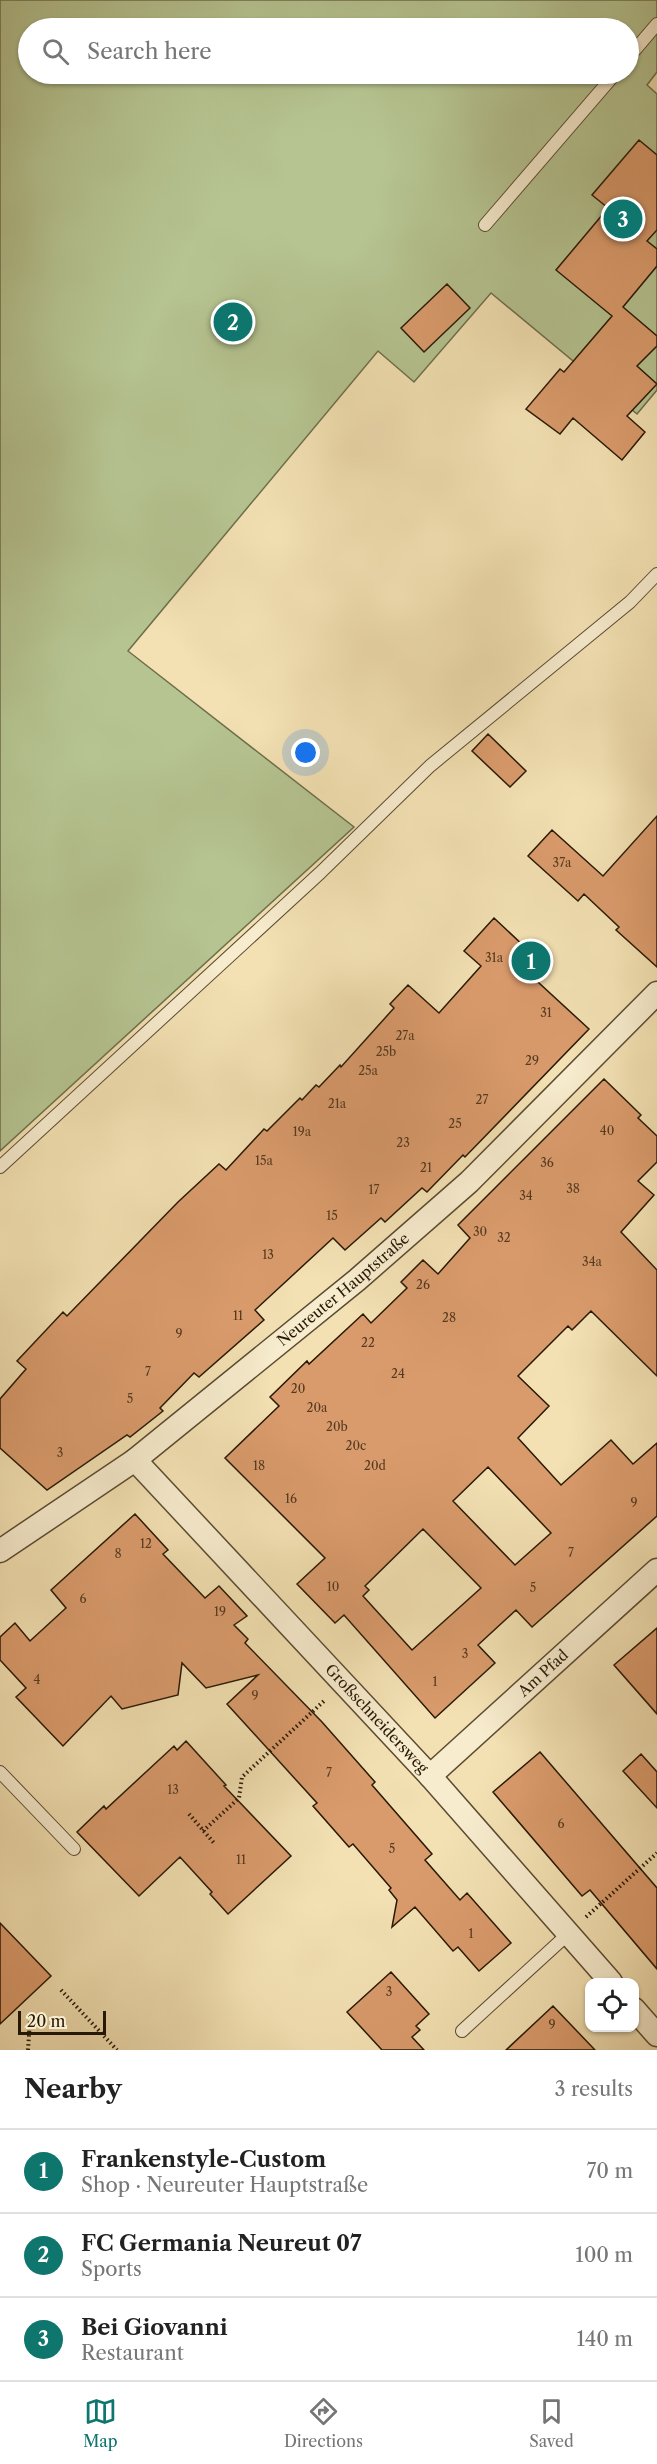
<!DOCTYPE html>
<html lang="en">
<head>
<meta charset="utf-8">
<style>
  :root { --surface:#fff; --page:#f6f6f6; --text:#222; --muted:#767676; --line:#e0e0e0; --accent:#0f766e }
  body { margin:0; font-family:"Libre Caslon Text",serif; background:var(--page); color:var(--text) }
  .controls { position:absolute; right:18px; bottom:18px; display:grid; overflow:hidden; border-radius:12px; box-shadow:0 2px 4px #0004 }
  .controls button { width:54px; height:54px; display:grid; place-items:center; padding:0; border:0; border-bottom:2px solid var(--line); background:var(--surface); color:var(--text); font:30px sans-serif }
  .scale { position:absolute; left:18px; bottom:15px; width:88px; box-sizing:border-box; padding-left:6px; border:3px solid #281906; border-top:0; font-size:16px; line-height:21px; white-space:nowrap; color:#281906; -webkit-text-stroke:4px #f7ecce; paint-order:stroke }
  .you { position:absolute; left:306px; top:753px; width:21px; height:21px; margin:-15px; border:4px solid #fff; border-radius:50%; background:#1a73e8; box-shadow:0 0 0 9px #1a73e833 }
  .badge { display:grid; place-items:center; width:39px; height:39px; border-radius:50%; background:var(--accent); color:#fff; font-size:20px; font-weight:700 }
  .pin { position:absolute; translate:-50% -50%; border:3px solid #fff; box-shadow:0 2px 6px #0006 }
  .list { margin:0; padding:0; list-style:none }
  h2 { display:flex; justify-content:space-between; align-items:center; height:78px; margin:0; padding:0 24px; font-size:26px }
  h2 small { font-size:20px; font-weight:400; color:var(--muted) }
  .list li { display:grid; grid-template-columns:39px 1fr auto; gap:18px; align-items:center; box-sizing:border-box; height:84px; padding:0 24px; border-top:2px solid var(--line) }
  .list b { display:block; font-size:22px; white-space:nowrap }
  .list p { margin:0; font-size:20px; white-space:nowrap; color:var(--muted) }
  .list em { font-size:20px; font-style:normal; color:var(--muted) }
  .icon { flex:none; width:33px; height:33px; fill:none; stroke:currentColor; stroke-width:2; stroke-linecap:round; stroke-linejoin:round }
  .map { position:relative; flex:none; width:657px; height:2050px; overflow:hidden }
  .search { position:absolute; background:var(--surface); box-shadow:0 2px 4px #0004; left:18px; right:18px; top:18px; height:66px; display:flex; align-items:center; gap:15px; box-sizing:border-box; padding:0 21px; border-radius:33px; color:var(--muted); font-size:22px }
  .sheet { height:330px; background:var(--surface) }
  nav { display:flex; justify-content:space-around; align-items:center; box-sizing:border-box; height:84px; border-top:2px solid var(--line); background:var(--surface); font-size:16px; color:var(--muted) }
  nav a { display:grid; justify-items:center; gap:3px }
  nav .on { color:var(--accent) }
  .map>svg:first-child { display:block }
  .green { fill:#b5c491; stroke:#6e6e4c; stroke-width:1.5; fill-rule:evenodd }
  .building { fill:#da9b6c; stroke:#281906; stroke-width:1.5; fill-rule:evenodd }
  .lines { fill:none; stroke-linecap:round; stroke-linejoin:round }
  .lane-casing { stroke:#5b4b31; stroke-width:14 }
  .street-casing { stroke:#5b4b31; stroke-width:25 }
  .path { stroke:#281906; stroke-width:4; stroke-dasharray:1.5 3; stroke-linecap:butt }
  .lane { stroke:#f7ecce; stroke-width:12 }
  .street { stroke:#f7ecce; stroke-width:22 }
  .labels { text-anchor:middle; stroke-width:6; stroke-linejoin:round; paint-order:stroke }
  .number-label { font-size:12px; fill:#543a20 }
  .street-label { font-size:15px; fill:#281906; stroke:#f7ecce }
</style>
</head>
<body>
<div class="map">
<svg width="657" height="2050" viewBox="0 0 657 2050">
  <rect width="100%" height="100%" fill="#f3e1b3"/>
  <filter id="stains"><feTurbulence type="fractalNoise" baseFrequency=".00333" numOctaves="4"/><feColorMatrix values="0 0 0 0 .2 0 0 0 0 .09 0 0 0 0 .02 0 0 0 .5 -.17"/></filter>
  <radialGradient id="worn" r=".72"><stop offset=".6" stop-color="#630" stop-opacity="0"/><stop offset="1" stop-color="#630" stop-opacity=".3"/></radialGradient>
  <!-- green -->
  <path class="green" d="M0,0H657V72L647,85L657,94V390L637,414L491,293L414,382L378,351L128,651L354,827L0,1151ZM28,28H628V74H28Z"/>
  <!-- building -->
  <path class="building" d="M639,140L657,155V230L647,241L657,249V266L623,307L657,336V346L637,366L657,384L627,416L645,432L622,460L573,418L560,434L526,409L560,369L564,372L612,316L556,270L608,208L592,195Z
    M447,284L470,308L424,352L401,328Z
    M488,734L526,771L510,787L472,751Z
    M657,816V967L616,930L619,927L584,894L578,901L528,856L552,830L603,876Z
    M494,918L526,948L514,960L589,1029L465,1157L463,1155L427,1192L422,1188L385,1222L381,1218L345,1250L333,1238L255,1310L264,1320L199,1377L194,1373L160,1408L163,1411L130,1437L127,1435L47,1490L0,1448V1399L26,1369L17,1361L63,1312L67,1316L178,1202L219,1164L226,1170L264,1129L267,1131L300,1098L302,1100L316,1085L319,1087L340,1065L341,1067L394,1008L390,1004L408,985L439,1013L481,966L464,951Z
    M604,1079L641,1115L638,1118L657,1136V1162L638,1181L654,1195L621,1232L657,1270V1376L591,1311L572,1330L568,1326L518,1376L549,1406L518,1438L561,1485L611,1440L633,1464L657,1443V1516L532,1627L516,1610L478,1645L495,1663L435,1718L344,1615L335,1623L297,1584L325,1558L225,1458L279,1406L270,1397L307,1361L309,1364L363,1314L371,1323L407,1288L401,1282L423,1260L438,1274L470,1238L458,1225ZM488,1467L551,1533L515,1565L453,1501ZM423,1529L481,1588L412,1650L363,1596L369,1590L365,1586Z
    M135,1514L168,1550L163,1554L205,1598L219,1586L247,1616L234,1625L248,1639L245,1643L322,1722L375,1782L372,1785L432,1854L425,1860L460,1900L467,1893L511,1943L479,1971L458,1947L453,1951L415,1907L392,1927L397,1900L389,1890L391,1888L353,1844L349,1847L313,1806L317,1803L227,1704L258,1675L206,1688L182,1663L178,1695L122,1709L111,1696L63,1746L16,1697L26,1688L0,1660V1637L15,1623L30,1641L66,1608L51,1590Z
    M657,1628V1714L614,1665Z
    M186,1741L226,1785L224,1786L291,1856L228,1914L210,1894L212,1892L180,1857L139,1896L77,1832L104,1806L106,1809L174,1746L177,1750Z
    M540,1752L657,1888V1969L590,1890L582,1896L493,1792Z
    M641,1754L657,1772V1808L623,1771Z
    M0,1923L51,1976L0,2024Z
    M391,1972L429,2014L416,2026L420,2030L412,2037L424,2050H382L347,2012Z
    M553,2006L595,2050H506Z"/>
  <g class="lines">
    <!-- lane casing -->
    <g class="lane-casing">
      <path id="lane" d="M628,58L657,24
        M485,225L615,74
        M0,1167L320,873L430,766L630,602L657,574
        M0,1772L74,1849
        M462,2031L568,1934"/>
    </g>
    <!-- street casing -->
    <g class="street-casing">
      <g id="street">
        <path id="s1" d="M135,1460L430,1776L611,1982"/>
        <path id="s2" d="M0,1551L135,1460L357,1280L469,1182L657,993"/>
        <path id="s3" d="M430,1776L657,1570"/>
        <path d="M634,2009L657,2035"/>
      </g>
    </g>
    <!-- path -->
    <path class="path" d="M189,1814L214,1843
      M203,1831L239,1798L242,1777L324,1701
      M586,1917L657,1853
      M61,1990L117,2050
      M28,2050L30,2020"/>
    <!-- lane -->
    <use href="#lane" class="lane"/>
    <!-- street -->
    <use href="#street" class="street"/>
  </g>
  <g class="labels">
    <!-- number labels -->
    <g class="number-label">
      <text x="562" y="867">37a</text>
      <text x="494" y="962">31a</text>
      <text x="546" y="1017">31</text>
      <text x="405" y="1040">27a</text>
      <text x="386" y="1056">25b</text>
      <text x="532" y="1065">29</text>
      <text x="368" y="1075">25a</text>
      <text x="482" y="1104">27</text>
      <text x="337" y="1108">21a</text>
      <text x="455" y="1128">25</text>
      <text x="607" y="1135">40</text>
      <text x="302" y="1136">19a</text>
      <text x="403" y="1147">23</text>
      <text x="264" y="1165">15a</text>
      <text x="547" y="1167">36</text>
      <text x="426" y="1172">21</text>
      <text x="573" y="1193">38</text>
      <text x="374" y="1194">17</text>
      <text x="526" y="1200">34</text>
      <text x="332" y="1220">15</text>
      <text x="480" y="1236">30</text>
      <text x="504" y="1242">32</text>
      <text x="268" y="1259">13</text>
      <text x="592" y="1266">34a</text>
      <text x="423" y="1289">26</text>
      <text x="238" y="1320">11</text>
      <text x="449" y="1322">28</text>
      <text x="179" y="1338">9</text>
      <text x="368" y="1347">22</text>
      <text x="148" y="1376">7</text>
      <text x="398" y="1378">24</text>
      <text x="298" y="1393">20</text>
      <text x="130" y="1403">5</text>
      <text x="317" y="1412">20a</text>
      <text x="337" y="1431">20b</text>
      <text x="356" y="1450">20c</text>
      <text x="60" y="1457">3</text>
      <text x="259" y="1470">18</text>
      <text x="375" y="1470">20d</text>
      <text x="291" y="1503">16</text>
      <text x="634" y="1507">9</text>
      <text x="146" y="1548">12</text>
      <text x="571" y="1557">7</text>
      <text x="118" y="1558">8</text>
      <text x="333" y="1591">10</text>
      <text x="533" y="1592">5</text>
      <text x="83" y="1603">6</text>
      <text x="220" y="1616">19</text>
      <text x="465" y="1658">3</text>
      <text x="37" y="1684">4</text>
      <text x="435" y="1686">1</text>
      <text x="255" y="1700">9</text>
      <text x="329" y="1777">7</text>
      <text x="173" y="1794">13</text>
      <text x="561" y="1828">6</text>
      <text x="392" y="1853">5</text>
      <text x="241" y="1864">11</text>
      <text x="471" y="1938">1</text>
      <text x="389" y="1996">3</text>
      <text x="552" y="2029">9</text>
    </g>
    <!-- street labels -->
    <g class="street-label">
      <text dy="5" stroke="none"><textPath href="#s2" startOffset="432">Neureuter Hauptstraße</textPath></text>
      <text dy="5" stroke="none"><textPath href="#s3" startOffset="153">Am Pfad</textPath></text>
      <text dy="5" stroke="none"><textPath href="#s1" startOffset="354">Großschneidersweg</textPath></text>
    </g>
  </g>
  <rect width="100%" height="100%" filter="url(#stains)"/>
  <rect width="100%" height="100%" fill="url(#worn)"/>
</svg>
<div class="controls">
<button><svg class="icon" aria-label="locate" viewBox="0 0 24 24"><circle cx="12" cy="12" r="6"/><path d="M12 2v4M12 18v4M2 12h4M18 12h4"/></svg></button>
</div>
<div class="scale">20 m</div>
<div class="you"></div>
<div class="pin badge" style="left:531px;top:961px">1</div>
<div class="pin badge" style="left:233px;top:322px">2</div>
<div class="pin badge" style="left:623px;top:219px">3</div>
<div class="search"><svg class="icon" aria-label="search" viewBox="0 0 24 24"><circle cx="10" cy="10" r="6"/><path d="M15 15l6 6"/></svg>Search here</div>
</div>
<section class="sheet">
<h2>Nearby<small>3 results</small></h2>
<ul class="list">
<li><span class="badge">1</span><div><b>Frankenstyle-Custom</b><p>Shop · Neureuter Hauptstraße</p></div><em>70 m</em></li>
<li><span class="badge">2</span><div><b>FC Germania Neureut 07</b><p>Sports</p></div><em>100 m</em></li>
<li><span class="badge">3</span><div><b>Bei Giovanni</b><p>Restaurant</p></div><em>140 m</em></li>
</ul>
</section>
<nav>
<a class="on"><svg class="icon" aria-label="map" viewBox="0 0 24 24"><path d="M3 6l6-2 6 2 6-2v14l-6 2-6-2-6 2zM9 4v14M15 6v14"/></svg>Map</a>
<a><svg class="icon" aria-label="directions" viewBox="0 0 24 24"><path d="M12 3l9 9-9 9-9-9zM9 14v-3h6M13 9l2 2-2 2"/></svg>Directions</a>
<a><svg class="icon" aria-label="saved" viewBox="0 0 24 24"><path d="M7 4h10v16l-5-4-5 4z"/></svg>Saved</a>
</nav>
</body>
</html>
